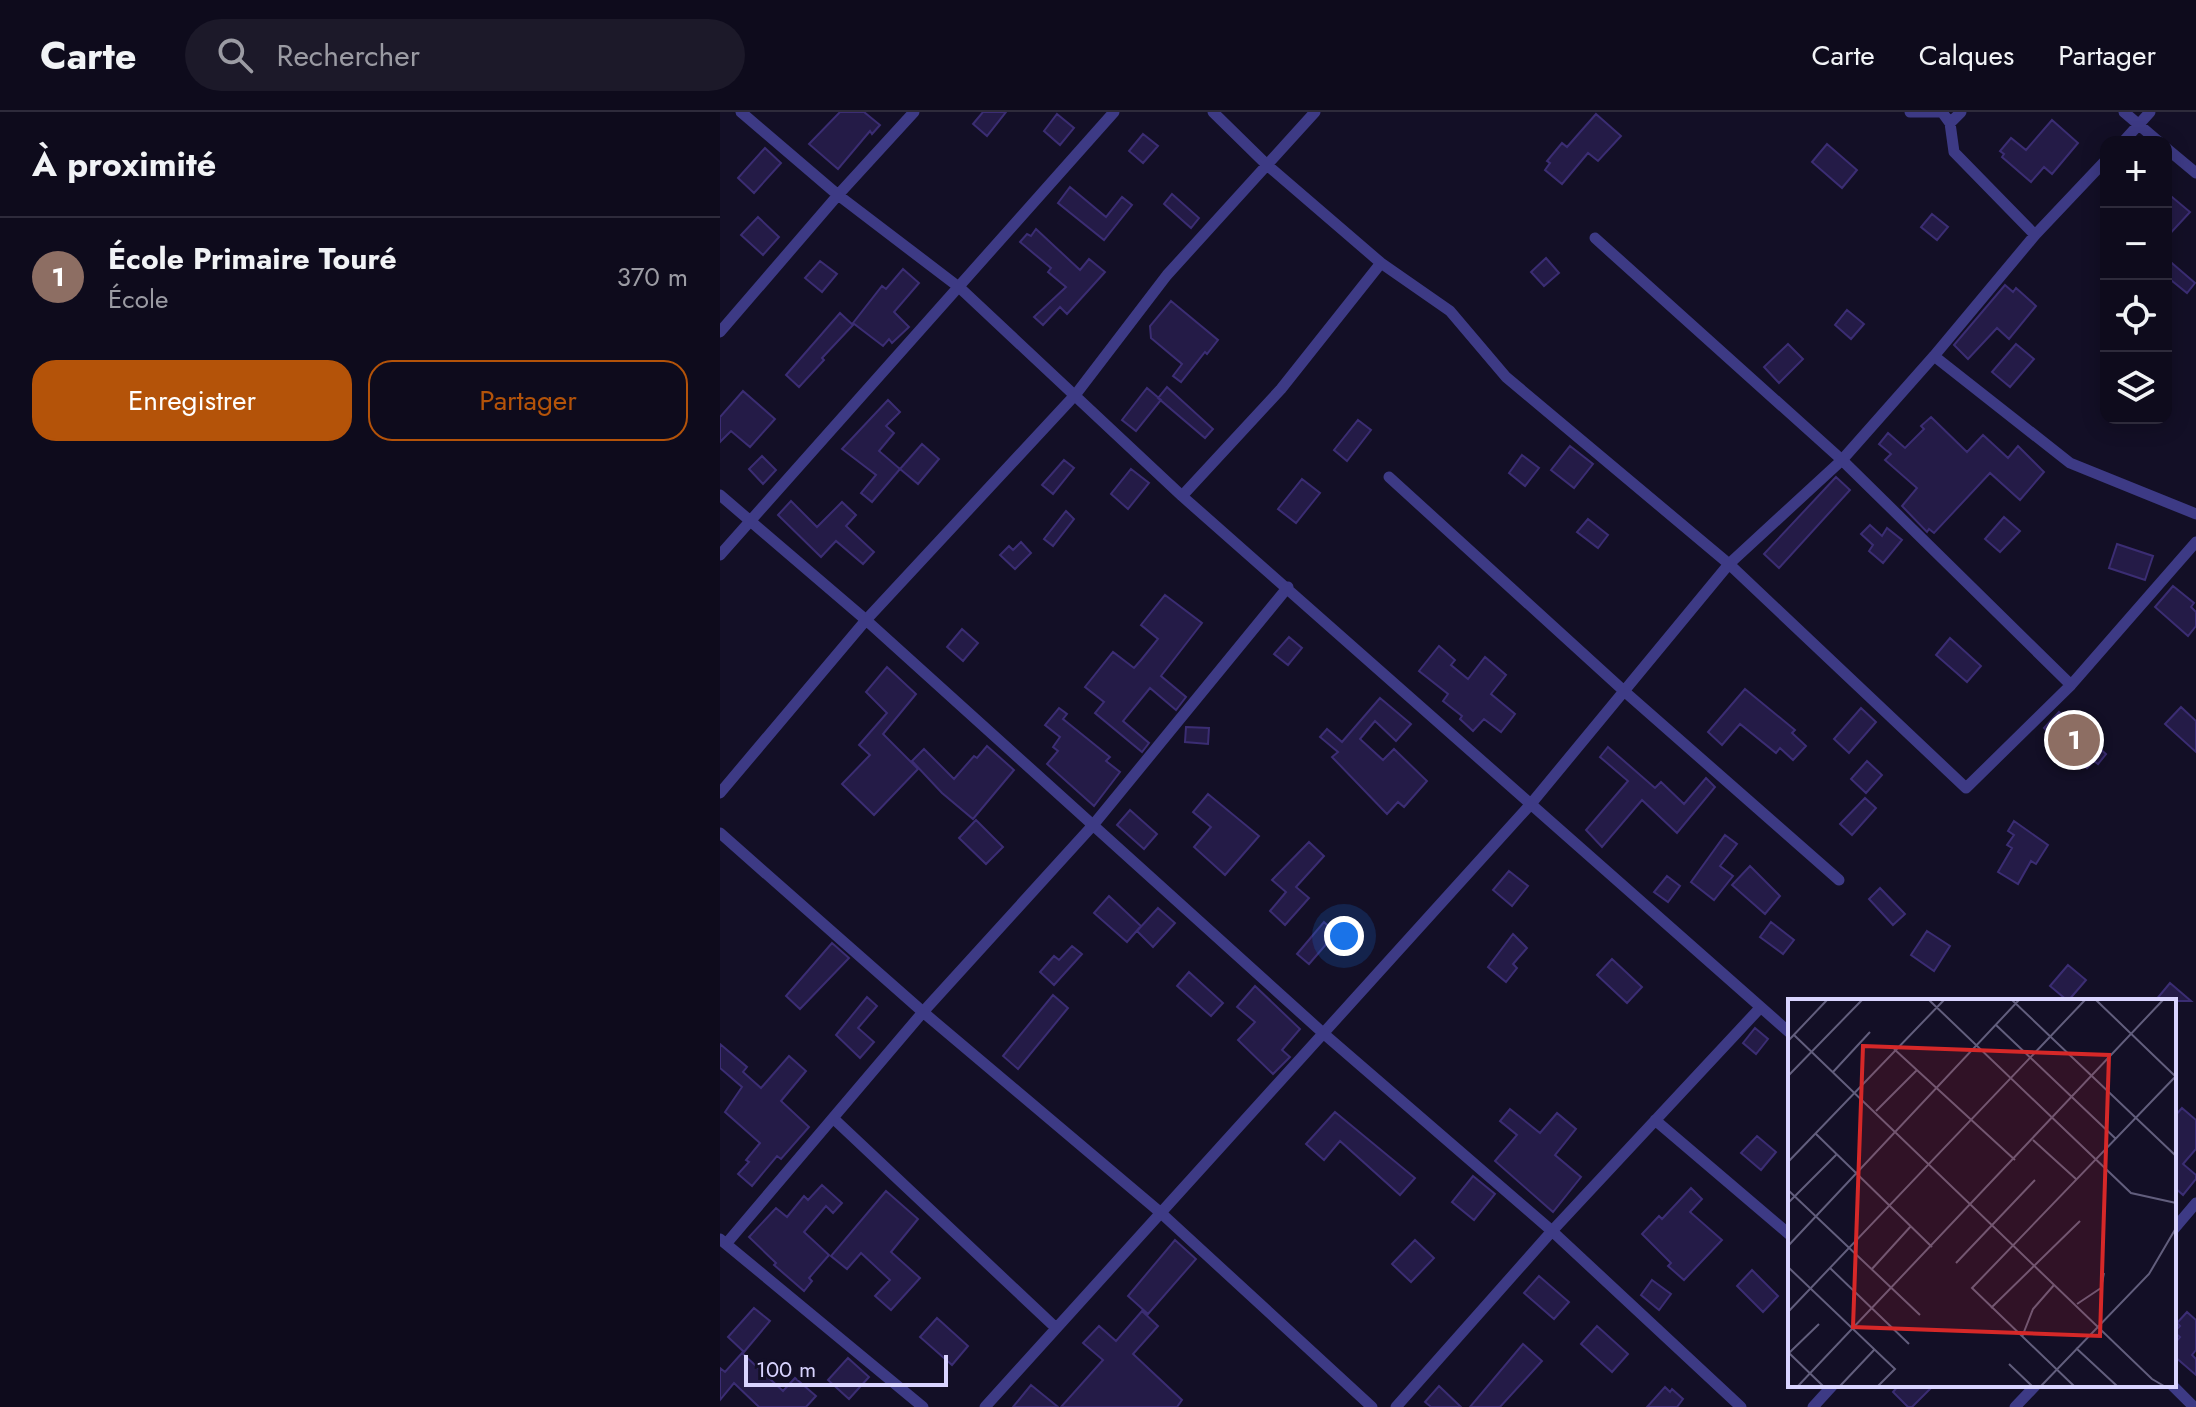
<!DOCTYPE html>
<html lang="fr">
<head>
<meta charset="utf-8">
<style>
  :root { --surface:#0e0b1c; --page:#1c1929; --text:#f1f3f6; --muted:#9b9ba3; --line:#2e2b3b; --accent:#b45309 }
  body { margin:0; font-family:Jost,sans-serif; background:var(--page); color:var(--text) }
  .controls { position:absolute; right:24px; top:24px; display:grid; overflow:hidden; border-radius:16px; box-shadow:0 4px 20px #0003 }
  .controls button { width:72px; height:72px; display:grid; place-items:center; padding:0; border:0; border-bottom:2px solid var(--line); background:var(--surface); color:var(--text); font:40px sans-serif }
  .scale { position:absolute; left:24px; bottom:20px; width:204px; box-sizing:border-box; padding-left:8px; border:4px solid #d9d4ff; border-top:0; font-size:22px; line-height:28px; white-space:nowrap; color:#d9d4ff; -webkit-text-stroke:6px #130f26; paint-order:stroke }
  .you { position:absolute; left:624px; top:824px; width:28px; height:28px; margin:-20px; border:6px solid #fff; border-radius:50%; background:#1a73e8; box-shadow:0 0 0 12px #1a73e833 }
  .badge { display:grid; place-items:center; width:52px; height:52px; border-radius:50%; background:var(--accent); color:#fff; font-size:26px; font-weight:700 }
  .pin { position:absolute; translate:-50% -50%; border:4px solid #fff; box-shadow:0 2px 8px #0006 }
  .list { margin:0; padding:0; list-style:none }
  h2 { display:flex; justify-content:space-between; align-items:center; height:104px; margin:0; padding:0 32px; font-size:34px }
  h2 small { font-size:26px; font-weight:400; color:var(--muted) }
  .list li { display:grid; grid-template-columns:52px 1fr auto; gap:24px; align-items:center; box-sizing:border-box; height:120px; padding:0 32px; border-top:2px solid var(--line) }
  .list b { display:block; font-size:30px; white-space:nowrap }
  .list p { margin:0; font-size:26px; white-space:nowrap; color:var(--muted) }
  .list em { font-size:26px; font-style:normal; color:var(--muted) }
  .actions { display:flex; gap:16px; padding:24px 32px }
  .actions a { flex:1; padding:18px 0; border:2px solid var(--accent); border-radius:24px; text-align:center; font-size:28px; color:var(--accent) }
  .actions .main { background:var(--accent); color:#fff }
  .icon { flex:none; width:44px; height:44px; fill:none; stroke:currentColor; stroke-width:2; stroke-linecap:round; stroke-linejoin:round }
  .map { position:relative; flex:none; width:1476px; height:1295px; overflow:hidden }
  header { display:flex; align-items:center; gap:48px; box-sizing:border-box; height:112px; padding:0 40px; background:var(--surface); border-bottom:2px solid var(--line) }
  header strong { font-size:38px }
  nav { display:flex; gap:44px; margin-inline-start:auto; font-size:28px }
  .search { width:560px; height:72px; background:var(--page); display:flex; align-items:center; gap:20px; box-sizing:border-box; padding:0 28px; border-radius:44px; color:var(--muted); font-size:30px }
  main { display:flex }
  aside { flex:1; background:var(--surface) }
  .map>svg:first-child { display:block }
  .building { fill:#241b47; stroke:#3b2d73; stroke-width:2 }
  .lines { fill:none; stroke-linecap:round; stroke-linejoin:round }
  .street { stroke:#3d3a85; stroke-width:11 }
  .inset-road { fill:none; stroke:#625e7d; stroke-width:2 }
  .view { fill:#d62828; fill-opacity:0.15; stroke:#d62828; stroke-width:4 }
  .inset-edge { fill:none; stroke:#d9d4ff; stroke-width:4 }
</style>
</head>
<body>
<header>
<strong>Carte</strong>
<div class="search"><svg class="icon" aria-label="search" viewBox="0 0 24 24"><circle cx="10" cy="10" r="6"/><path d="M15 15l6 6"/></svg>Rechercher</div>
<nav><a>Carte</a><a>Calques</a><a>Partager</a></nav>
</header>
<main>
<aside>
<h2>À proximité<small></small></h2>
<ul class="list">
<li><span class="badge" style="background:#8d6e63">1</span><div><b>École Primaire Touré</b><p>École</p></div><em>370 m</em></li>
</ul>
<div class="actions"><a class="main">Enregistrer</a><a>Partager</a></div>
</aside>
<div class="map">
<svg width="1476" height="1295" viewBox="0 0 1476 1295">
  <rect width="100%" height="100%" fill="#130f26"/>
  <!-- building -->
  <path class="building" d="M120,0H144L160,13L152,22L150,19L118,57L89,32Z
    M263,0H286L267,24L253,12Z
    M337,2L354,16L340,33L324,19Z
    M876,2L901,24L878,49L868,41L842,72L825,58L830,51L827,49L842,31L847,35Z
    M1332,8L1358,31L1332,62L1324,55L1311,70L1282,45L1284,42L1280,39L1291,26L1306,38Z
    M423,22L438,34L423,51L409,39Z
    M1107,32L1137,58L1122,76L1092,50Z
    M45,36L61,51L34,81L18,66Z
    M350,75L386,105L402,85L412,93L384,128L338,91Z
    M1446,80L1470,100L1446,126Z
    M452,82L479,106L471,116L444,92Z
    M1212,102L1228,115L1217,128L1201,115Z
    M38,105L59,125L43,143L21,123Z
    M316,117L360,158L369,147L385,160L347,202L340,195L323,213L314,205L346,175L328,160L331,156L300,130L307,122L311,124Z
    M826,146L839,161L824,174L811,160Z
    M1446,146L1475,171L1467,181L1446,164Z
    M100,149L117,162L102,180L85,166Z
    M183,157L199,171L174,200L189,215L172,231L169,227L163,234L133,211L162,174L166,177Z
    M1285,173L1293,180L1296,176L1316,194L1289,227L1277,216L1248,247L1234,233Z
    M451,189L498,228L487,242L485,240L461,270L453,264L462,252L431,226L430,214Z
    M1127,198L1144,212L1131,227L1115,213Z
    M120,201L133,213L102,246L104,248L79,275L66,263Z
    M1068,232L1083,247L1059,271L1044,255Z
    M1296,232L1314,247L1290,275L1272,260Z
    M447,275L493,317L485,326L438,286Z
    M427,276L441,288L416,319L402,308Z
    M23,279L55,307L30,335L11,319L0,330V305Z
    M168,288L180,300L166,314L174,321L159,339L180,357L152,390L141,381L156,363L122,337Z
    M1211,305L1247,340L1263,323L1288,346L1298,334L1324,360L1300,388L1270,361L1214,421L1209,417L1207,420L1182,394L1197,376L1165,348L1171,342L1159,332L1168,321L1185,336L1204,317L1201,314Z
    M638,308L651,318L627,349L614,338Z
    M202,332L219,347L198,372L180,357Z
    M850,334L873,352L854,376L831,358Z
    M802,343L819,356L805,374L789,361Z
    M42,344L56,358L43,372L29,357Z
    M344,348L354,356L333,382L322,373Z
    M411,357L429,371L408,397L391,382Z
    M1116,365L1130,378L1059,456L1044,442Z
    M582,367L600,381L576,411L558,397Z
    M71,389L97,415L122,390L136,403L126,414L154,440L143,452L116,429L101,445L58,403Z
    M346,399L354,407L333,434L324,427Z
    M1284,405L1300,419L1280,440L1265,427Z
    M868,407L888,423L878,436L857,420Z
    M1150,413L1162,424L1167,416L1182,428L1163,451L1149,439L1153,433L1141,422Z
    M301,430L311,441L295,457L280,443L289,434L293,438Z
    M1397,432L1433,444L1425,468L1389,456Z
    M1453,474L1474,491L1471,495L1476,500V514L1468,524L1435,495Z
    M445,483L482,511L441,564L466,585L456,598L430,576L403,609L429,631L422,640L375,601L384,590L365,575L393,540L414,556L421,548L438,527L421,513Z
    M242,517L258,531L243,549L227,535Z
    M569,525L582,536L568,553L554,542Z
    M1230,526L1261,554L1247,570L1216,543Z
    M719,534L735,548L731,553L748,567L765,545L786,563L771,582L795,602L781,620L764,607L753,619L740,607L742,604L723,589L728,582L699,559Z
    M167,555L196,582L163,622L198,657L154,703L122,672L150,643L139,633L167,601L146,580Z
    M1025,577L1075,618L1072,621L1086,634L1073,648L1060,636L1056,641L1020,612L1002,633L988,620Z
    M660,586L691,612L676,629L655,609L640,627L663,648L674,637L707,669L684,695L678,690L667,702L612,645L618,640L600,625L607,617L622,630Z
    M1461,595L1476,609V640L1445,612Z
    M339,596L347,602L343,607L390,645L386,649L400,660L374,694L327,652L338,639L333,635L340,625L325,613Z
    M1141,596L1156,610L1129,641L1114,627Z
    M1339,600L1386,642L1378,652L1374,649L1367,656L1324,616Z
    M466,615L489,616L488,632L465,630Z
    M267,634L294,658L253,707L222,681L192,649L204,637L234,667L254,644L257,646Z
    M888,635L935,676L941,670L964,692L986,666L995,675L957,721L922,688L882,735L866,718L908,669L880,645Z
    M1147,649L1162,663L1146,681L1131,667Z
    M488,682L539,724L505,763L474,735L491,715L473,700Z
    M1145,686L1156,696L1132,723L1120,712Z
    M410,698L437,722L424,737L397,713Z
    M256,708L283,735L266,752L239,726Z
    M1294,709L1328,733L1316,752L1311,749L1298,772L1278,760L1292,736L1287,733L1294,723L1288,719Z
    M1005,723L1017,732L1000,754L1013,764L994,788L971,770Z
    M589,730L604,744L576,775L589,786L565,813L550,799L566,780L552,768Z
    M1030,754L1060,784L1045,802L1012,773Z
    M789,759L808,774L792,794L773,778Z
    M947,764L960,774L948,790L934,780Z
    M1160,776L1185,802L1173,813L1149,787Z
    M389,784L421,814L407,830L374,801Z
    M438,796L455,811L433,835L417,819Z
    M604,810L616,821L589,852L577,842Z
    M1051,810L1074,828L1063,842L1040,825Z
    M1207,819L1230,834L1214,859L1191,843Z
    M793,822L807,836L793,852L797,856L786,870L768,855Z
    M112,831L129,846L80,897L66,884Z
    M352,834L362,842L334,873L320,860L334,844L339,848Z
    M892,847L922,875L907,891L877,863Z
    M1348,853L1366,868L1348,889L1330,874Z
    M469,860L503,891L491,904L457,874Z
    M1450,871L1471,889H1435Z
    M535,874L580,917L562,938L570,945L553,962L518,928L535,910L517,895Z
    M333,883L348,896L298,957L283,944Z
    M147,885L157,894L138,916L154,930L140,946L116,923Z
    M1035,916L1048,927L1036,942L1023,931Z
    M0,932L27,955L23,960L41,976L69,944L86,959L61,989L89,1015L61,1047L57,1044L32,1074L18,1062L29,1050L26,1048L40,1031L5,1000L22,975L0,956Z
    M1462,996L1476,1008V1037L1463,1052L1476,1063V1067L1463,1083L1454,1075V1005Z
    M790,997L820,1021L837,1001L856,1017L835,1043L861,1065L833,1100L775,1049L797,1023L780,1009Z
    M615,1000L695,1066L680,1083L620,1029L604,1048L586,1032Z
    M1037,1024L1056,1040L1041,1058L1021,1041Z
    M753,1064L775,1082L754,1108L732,1090Z
    M102,1073L122,1091L113,1101L106,1094L84,1120L109,1143L89,1166L92,1169L84,1179L54,1153L56,1151L29,1125L56,1096L67,1105L84,1084L88,1088Z
    M971,1076L982,1087L970,1100L1002,1128L964,1168L948,1154L951,1151L922,1122L939,1104L942,1107Z
    M166,1079L198,1107L171,1140L200,1166L171,1198L155,1184L170,1168L141,1141L127,1157L111,1144Z
    M455,1128L476,1147L428,1202L408,1184Z
    M695,1128L714,1146L691,1170L672,1152Z
    M1032,1158L1058,1184L1043,1200L1017,1174Z
    M819,1164L849,1190L834,1207L804,1181Z
    M932,1168L951,1182L939,1198L921,1183Z
    M34,1196L50,1209L24,1240L8,1225Z
    M422,1199L438,1214L413,1242L462,1288L457,1295H341L383,1248L363,1231L379,1214L396,1229Z
    M1467,1200L1476,1208V1238L1472,1243L1476,1247V1263L1454,1244V1232L1460,1225L1454,1220L1460,1214L1457,1211Z
    M217,1206L248,1234L232,1253L200,1225Z
    M877,1214L908,1242L892,1260L861,1232Z
    M803,1232L822,1249L780,1295H750Z
    M22,1241L63,1279L75,1266L96,1284L86,1295H39L14,1271L0,1288V1256L5,1260Z
    M128,1246L149,1265L129,1287L108,1268Z
    M311,1273L338,1295H293Z
    M1179,1273H1214L1192,1295H1188L1173,1280Z
    M719,1274L741,1295H711L705,1290Z
    M945,1275L950,1280L952,1277L963,1287L957,1295H927Z"/>
  <g class="lines">
    <!-- street -->
    <path class="street" d="M21,0L118,83L240,176L462,384L1070,921
      M493,0L547,53L661,151L730,199L786,265L1009,452L1246,676L1351,573L1476,430
      M1190,0H1222L1230,11L1234,40L1315,123
      M1404,0L1439,30
      M1230,11L1241,0
      M1403,30L1430,0
      M1446,36L1476,61
      M875,126L1122,348L1351,573
      M0,220L118,83L194,0
      M1214,244L1350,351L1476,402
      M669,365L904,579L1119,768
      M0,383L146,508L603,921L832,1119L1021,1295
      M462,384L561,277L661,151
      M0,443L394,0
      M0,681L146,508L356,282L447,163L595,0
      M0,721L203,900L441,1101L652,1295
      M114,1007L336,1216
      M935,1008L1070,1123
      M1454,1117L1476,1091
      M0,1127L203,1295
      M6,1132L203,900L374,712L568,475
      M1452,1273L1474,1295
      M265,1295L810,693L1009,452L1122,348L1214,244L1315,123L1386,48
      M676,1295L832,1119L1040,896
      M1093,1295L1113,1273
      M1295,1295L1316,1273"/>
  </g>
  <!-- overview -->
  <g transform="translate(1068 887)">
    <rect width="388" height="388" fill="#130f26"/>
    <path class="inset-road" d="M141,1L343,194L388,204M224,1L388,157M308,1L387,77M208,26L328,140M6,36L364,380L376,387M0,42L39,1M106,50L227,161M45,73L82,33M0,77L74,1M88,112L129,71M27,134L144,248M245,141L288,180M0,163L156,1M0,191L132,316M0,204L49,155M0,247L231,1M168,264L247,181M0,268L107,370L90,387M42,269L121,345M83,271L123,227M289,305L313,289L316,274M203,309L292,222M0,313L297,1M234,338L245,310L266,286M288,349L329,387M0,353L35,387M1,354L31,325M221,365L244,387M10,387L375,1M52,387L86,351M253,387L361,275L388,229M286,387L184,289L388,77"/>
    <path class="view" d="M75,47L321,56L312,337L65,328Z"/>
    <rect width="388" height="388" class="inset-edge"/>
  </g>
</svg>
<div class="controls">
<button>+</button>
<button>−</button>
<button><svg class="icon" aria-label="locate" viewBox="0 0 24 24"><circle cx="12" cy="12" r="6"/><path d="M12 2v4M12 18v4M2 12h4M18 12h4"/></svg></button>
<button><svg class="icon" aria-label="layers" viewBox="0 0 24 24"><path d="M12 4l9 5-9 5-9-5zM3 14l9 5 9-5"/></svg></button>
</div>
<div class="scale">100 m</div>
<div class="you"></div>
<div class="pin badge" style="left:1354px;top:628px;background:#8d6e63">1</div>
</div>
</main>
</body>
</html>
